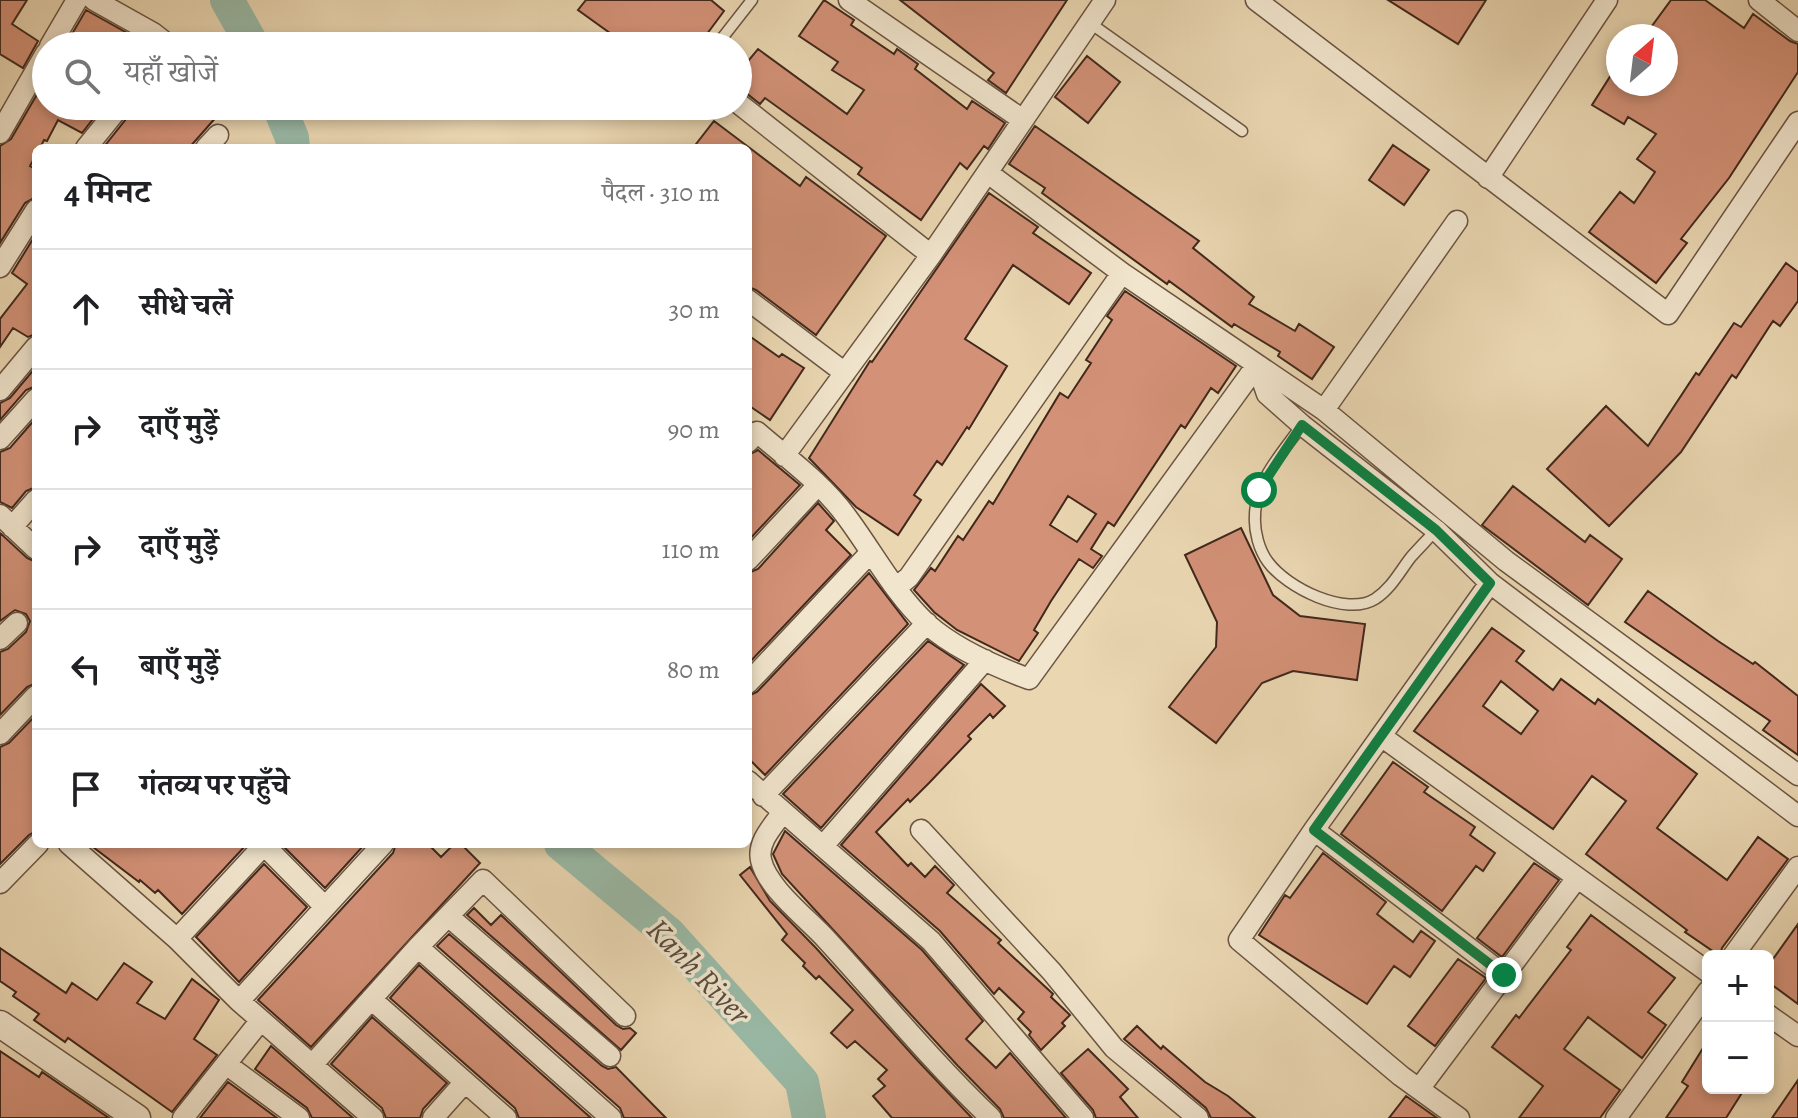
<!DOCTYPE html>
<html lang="hi">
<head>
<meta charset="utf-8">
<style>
  :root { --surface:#fff; --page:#f6f6f6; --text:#202124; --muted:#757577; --line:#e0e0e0 }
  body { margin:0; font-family:Alegreya,"Noto Serif Devanagari",serif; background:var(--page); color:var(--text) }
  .controls { position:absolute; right:24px; bottom:24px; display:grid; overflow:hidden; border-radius:12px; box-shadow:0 4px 12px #0003 }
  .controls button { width:72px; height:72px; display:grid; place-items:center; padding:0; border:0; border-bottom:2px solid var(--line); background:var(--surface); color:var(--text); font:40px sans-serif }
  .compass { position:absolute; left:1606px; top:24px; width:72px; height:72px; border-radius:50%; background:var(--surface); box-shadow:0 4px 12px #0003; rotate:28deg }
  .stop { position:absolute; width:24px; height:24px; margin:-18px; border:6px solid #0b8043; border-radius:50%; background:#fff }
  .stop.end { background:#0b8043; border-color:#fff; box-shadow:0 2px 8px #0008 }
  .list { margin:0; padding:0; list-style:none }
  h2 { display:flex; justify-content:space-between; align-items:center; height:104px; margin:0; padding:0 32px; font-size:34px }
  h2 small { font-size:26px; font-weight:400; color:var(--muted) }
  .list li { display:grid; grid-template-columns:52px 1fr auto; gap:24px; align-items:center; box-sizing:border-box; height:120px; padding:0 32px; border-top:2px solid var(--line) }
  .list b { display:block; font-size:30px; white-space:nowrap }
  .list em { font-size:26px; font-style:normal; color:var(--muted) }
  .icon { flex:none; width:44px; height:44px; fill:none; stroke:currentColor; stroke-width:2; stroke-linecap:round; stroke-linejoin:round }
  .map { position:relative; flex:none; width:1798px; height:1118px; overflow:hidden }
  .search { position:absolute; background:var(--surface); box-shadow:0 4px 12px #0003; left:32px; top:32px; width:720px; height:88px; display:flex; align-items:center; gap:20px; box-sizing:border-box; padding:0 28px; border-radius:44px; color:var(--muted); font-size:30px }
  .panel { position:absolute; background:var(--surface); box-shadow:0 4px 12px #0003; left:32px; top:144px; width:720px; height:704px; border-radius:12px }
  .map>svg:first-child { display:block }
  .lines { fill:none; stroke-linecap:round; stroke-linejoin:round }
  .river { stroke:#99baa7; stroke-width:34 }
  .building { fill:#d39177; stroke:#41281c; stroke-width:2; fill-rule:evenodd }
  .service-casing { stroke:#6b5442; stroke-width:13 }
  .minor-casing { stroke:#6b5442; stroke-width:23 }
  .tertiary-casing { stroke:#6b5442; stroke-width:29 }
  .service { stroke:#f1e5cd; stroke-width:10 }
  .minor { stroke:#f1e5cd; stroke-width:20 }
  .tertiary { stroke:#f1e5cd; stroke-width:26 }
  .route { stroke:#0b8043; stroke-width:10 }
  .labels { text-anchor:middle; stroke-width:7; stroke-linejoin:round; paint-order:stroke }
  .water-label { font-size:32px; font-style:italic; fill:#574c3f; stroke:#f1e5cd }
</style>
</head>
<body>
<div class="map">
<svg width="1798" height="1118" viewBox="0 0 1798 1118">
  <rect width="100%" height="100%" fill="#ead7b2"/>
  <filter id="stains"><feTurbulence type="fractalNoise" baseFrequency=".0025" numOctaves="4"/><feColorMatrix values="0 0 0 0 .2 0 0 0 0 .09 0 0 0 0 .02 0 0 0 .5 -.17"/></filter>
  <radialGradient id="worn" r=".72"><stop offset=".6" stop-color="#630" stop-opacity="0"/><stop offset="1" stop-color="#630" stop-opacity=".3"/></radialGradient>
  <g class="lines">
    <!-- river -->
    <path class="river" d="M227,0L253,46
      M279,106L292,138L293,148
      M561,844L669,934L802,1082L809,1118"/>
  </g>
  <!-- building -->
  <path class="building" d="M0,0H27L12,24L38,41L23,68L0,54Z
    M586,0H711L724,11L698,46H628L578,10Z
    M824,0L854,20L851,25L894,54L897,49L918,64L915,69L967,109L972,101L1005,123L988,149L984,146L967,169L960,163L921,220L858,174L862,168L765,98L760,104L746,93L738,90V73L758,49L847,114L864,90L832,70L838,62L799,36Z
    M900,0H1067L1006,93L988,80L994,73Z
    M1388,0H1486L1458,44Z
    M1671,0H1705L1744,28L1753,14L1790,41L1798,44V72L1729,178L1681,239L1687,243L1656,283L1589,232L1620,192L1634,203L1655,172L1637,159L1656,134L1628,117L1624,124L1592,105L1618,64V84H1666V60L1674,48L1666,42V36H1657L1649,30Z
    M86,10L145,43L144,46H65Z
    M1087,56L1120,82L1088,123L1055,97Z
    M46,79V106H103L82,133L58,120L47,141L44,140L40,148H36V155L30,166L36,169V197L25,203L0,243V146L11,139Z
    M133,106H226L189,148H103L130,114Z
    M714,121L800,186L806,177L886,236L816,335L756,290L748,287V148H693Z
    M1035,126L1199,241L1193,248L1254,297L1249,304L1295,331L1299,324L1334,347L1312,379L1278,356L1280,352L1234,324L1232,327L1169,281L1167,284L1042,193L1045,188L1009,164Z
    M1393,145L1429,170L1404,205L1369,180Z
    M989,193L1038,227L1033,233L1091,273L1069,304L1013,265L965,339L1007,366L969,429L967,427L942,465L937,461L914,495L921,500L898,535L856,507L809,458L870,361L872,362Z
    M36,234V334L28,337L13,328L0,347V319L27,284L12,273Z
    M1786,263L1798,272V301L1780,326L1773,321L1736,378L1732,375L1681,452L1609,526L1547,469L1606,406L1648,446L1696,373L1699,375L1734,323L1741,327Z
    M1125,291L1236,366L1218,393L1211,388L1185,428L1181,425L1114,526L1108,522L1091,549L1102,556L1093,568L1079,559L1051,601L1034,630L1038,633L1019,661L957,630L934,612L914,590L931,568L935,571L958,536L963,540L989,501L993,504L1060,393L1068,398L1091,363L1086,360L1112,320L1107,316ZM1068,496L1096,514L1077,542L1050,525Z
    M748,335L779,357L782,354L804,368L770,420L748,405Z
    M36,367V386L26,390L0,420V403L10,398Z
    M36,418V487L26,491L12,508L0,502V452L10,448Z
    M758,450L800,485L748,541V455Z
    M1513,486L1585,542L1590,535L1622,559L1588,605L1482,525Z
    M818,503L834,521L826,530L851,555L748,664V573L758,569Z
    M1241,528L1273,595L1300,616L1365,624L1357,680L1293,671L1262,683L1216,743L1169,707L1216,647L1217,622L1185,555Z
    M0,533L27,558L36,562V683L27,687L0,715V652L8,649L26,632L30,621L26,614L15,610L0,621Z
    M869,573L908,624L765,775L748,758V696L757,692Z
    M1648,591L1718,641L1753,664L1755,662L1798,696V755L1763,730L1770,721L1625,622Z
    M1492,628L1524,651L1516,661L1553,690L1561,679L1595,704L1598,699L1697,774L1657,828L1727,880L1758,837L1788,859L1722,948L1720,956L1685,932L1687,930L1586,854L1626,801L1592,776L1553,829L1414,731ZM1501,681L1538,711L1521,734L1483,706Z
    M928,641L964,665L821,828L783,794Z
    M981,684L1005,706L993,718L990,714L968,736L971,739L929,783L910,802L908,799L876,832L908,866L911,863L925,877L935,866L954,885L947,893L1001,940L998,943L1053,994L1051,997L1070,1015L1062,1023L1065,1026L1041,1050L1029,1035L1031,1032L1018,1019L1024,1012L999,988L994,994L940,931L841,845Z
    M36,715V831L29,835L0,864V747L9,743Z
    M1393,762L1428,787L1424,792L1475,827L1470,835L1495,853L1483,871L1476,866L1442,911L1341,834Z
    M785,831L922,950L983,1021L966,1039L996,1068L1010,1053L1066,1118H1004L1000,1109L958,1066L782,874L773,854Z
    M89,844H247L182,914L158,890L155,893L140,880L139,882Z
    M281,844H365L325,888Z
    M396,844H428L441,857L454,844H461L480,863L311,1047L258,1000L393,853Z
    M1323,853L1386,902L1377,914L1413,942L1421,931L1435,941L1410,977L1394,966L1367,1004L1259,935L1285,895L1290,898Z
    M1534,863L1559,880L1502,957L1477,938Z
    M264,864L307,907L239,982L196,937Z
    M750,867L770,901L816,948L918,1061L972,1118H892L873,1096L885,1086L878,1079L887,1070L855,1041L847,1048L831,1033L853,1010L819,976L816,979L803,966L805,963L782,940L787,934L740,875Z
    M474,908L491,925L501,915L616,1025L623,1029L630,1028L636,1033L621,1050L467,915Z
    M1591,915L1675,978L1648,1012L1666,1025L1642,1058L1588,1017L1564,1049L1620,1090L1600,1118H1519L1543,1086L1492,1047L1516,1015L1519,1018L1571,950L1567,947Z
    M1798,924V1004L1768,982V966Z
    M449,934L602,1066L608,1069L616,1067L666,1118H624L620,1108L437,946Z
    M0,948L66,993L72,983L97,1000L124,963L152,982L137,1003L165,1019L192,979L219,1000L194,1039L217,1055L172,1112L68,1038L65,1042L34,1020L39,1014L13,996L16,992L0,981Z
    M1458,959L1486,978L1435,1046L1408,1026Z
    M419,965L591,1118H519L515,1108L390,998Z
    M372,1017L447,1083L423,1109L420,1118H386L382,1108L331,1064Z
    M1137,1026L1161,1049L1163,1046L1205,1082L1228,1096L1255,1118H1211L1206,1108L1124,1039Z
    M1708,1040V1088H1745L1726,1118H1666L1688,1086L1682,1082Z
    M271,1046L304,1075L353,1118H312L307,1108L255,1069Z
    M1088,1049L1128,1089L1120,1097L1138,1118H1096L1093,1110L1061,1073Z
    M0,1051L39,1077L42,1072L109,1118H0Z
    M1798,1080V1118H1772Z
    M228,1082L277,1118H200Z
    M1406,1096L1437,1118H1389Z"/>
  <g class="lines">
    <!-- service casing -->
    <g class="service-casing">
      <path id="service" d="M1090,23L1242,131
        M716,46L752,0
        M1302,425C1283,452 1255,481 1255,516C1254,531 1259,550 1268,562C1287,588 1346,617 1375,599C1391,589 1400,571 1411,557C1419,548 1428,539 1436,530"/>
    </g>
    <!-- minor casing -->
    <g class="minor-casing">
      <path id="minor" d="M94,0L153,33L162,40L165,46
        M849,0L1023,120
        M1256,0L1668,314L1798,122
        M1759,0L1798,31
        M50,46L77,0
        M738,103L931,255
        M0,133L46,53
        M86,148L120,106
        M206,148L218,135
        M988,173L1122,273L1324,410L1506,561L1798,775
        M1488,178L1607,0
        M0,267L36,210
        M748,300L845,373
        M1257,365L1267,394L1302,425L1436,530L1490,583L1798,816
        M0,390L36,347
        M1324,410L1457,221
        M0,439L36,399
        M748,442L757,432C787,458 823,484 846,516C873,552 894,593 927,624C955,649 994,666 1029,679L1257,365
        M784,456L931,255L1105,0
        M0,515L36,549
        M12,527L36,500
        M748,560L817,486
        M897,587L909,577L1122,273
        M0,639L17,623
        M748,683L870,553
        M0,734L36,696
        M1381,736L1708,972
        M748,781L931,941L1083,1118
        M763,796L927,623
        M783,812C773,826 757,842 761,860C767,888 807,918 826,939C881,999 932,1062 991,1118
        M921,830L1052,972L1114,1048L1198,1118
        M1314,830L1504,975
        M69,844L177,939L239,1001L373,1118
        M263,844L325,907
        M823,846L985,660
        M0,883L38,844
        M448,916L610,1056
        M177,939L265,844
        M418,947L611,1118
        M1733,956L1798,867
        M371,999L506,1118
        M239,1001L383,844
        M1768,1015L1798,1036
        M226,1064L299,1118
        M312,1065L418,947L483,880L625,1016
        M1419,1089L1577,878
        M183,1118L261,1020
        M433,1118L465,1082
        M1459,1118L1401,1076L1239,940L1314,830L1490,583
        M1616,1118L1708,991"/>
    </g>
    <!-- tertiary casing -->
    <g class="tertiary-casing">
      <path id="tertiary" d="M0,1024L137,1118"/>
    </g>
    <!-- service -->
    <use href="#service" class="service"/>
    <!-- minor -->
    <use href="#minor" class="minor"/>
    <!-- tertiary -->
    <use href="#tertiary" class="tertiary"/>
  </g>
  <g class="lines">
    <!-- route -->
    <path class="route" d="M1259,490L1302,425L1436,530L1490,583L1314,830L1504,975"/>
  </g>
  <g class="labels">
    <!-- water labels -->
    <g class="water-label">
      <text transform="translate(699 971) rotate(46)" y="11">Kanh River</text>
    </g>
  </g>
  <rect width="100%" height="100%" filter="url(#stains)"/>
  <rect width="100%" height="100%" fill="url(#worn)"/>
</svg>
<div class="controls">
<button>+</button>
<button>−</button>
</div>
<svg class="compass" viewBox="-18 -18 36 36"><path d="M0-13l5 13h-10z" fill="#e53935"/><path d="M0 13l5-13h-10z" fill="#757577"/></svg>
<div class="stop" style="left:1259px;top:490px"></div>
<div class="stop end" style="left:1504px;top:975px"></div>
<div class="search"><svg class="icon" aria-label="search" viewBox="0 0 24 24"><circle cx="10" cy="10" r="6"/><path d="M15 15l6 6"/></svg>यहाँ खोजें</div>
<section class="panel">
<h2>4 मिनट<small>पैदल · 310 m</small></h2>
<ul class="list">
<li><svg class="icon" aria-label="ahead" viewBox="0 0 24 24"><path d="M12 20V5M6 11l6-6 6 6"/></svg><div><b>सीधे चलें</b></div><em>30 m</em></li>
<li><svg class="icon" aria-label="right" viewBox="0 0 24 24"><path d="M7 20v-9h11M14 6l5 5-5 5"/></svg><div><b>दाएँ मुड़ें</b></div><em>90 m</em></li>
<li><svg class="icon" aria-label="right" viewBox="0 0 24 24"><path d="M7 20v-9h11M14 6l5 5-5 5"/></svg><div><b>दाएँ मुड़ें</b></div><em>110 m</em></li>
<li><svg class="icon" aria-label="left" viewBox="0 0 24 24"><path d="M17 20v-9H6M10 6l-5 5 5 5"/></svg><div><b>बाएँ मुड़ें</b></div><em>80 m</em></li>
<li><svg class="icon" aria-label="arrive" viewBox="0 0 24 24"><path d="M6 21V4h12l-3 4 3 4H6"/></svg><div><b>गंतव्य पर पहुँचे</b></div></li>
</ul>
</section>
</div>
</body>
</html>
